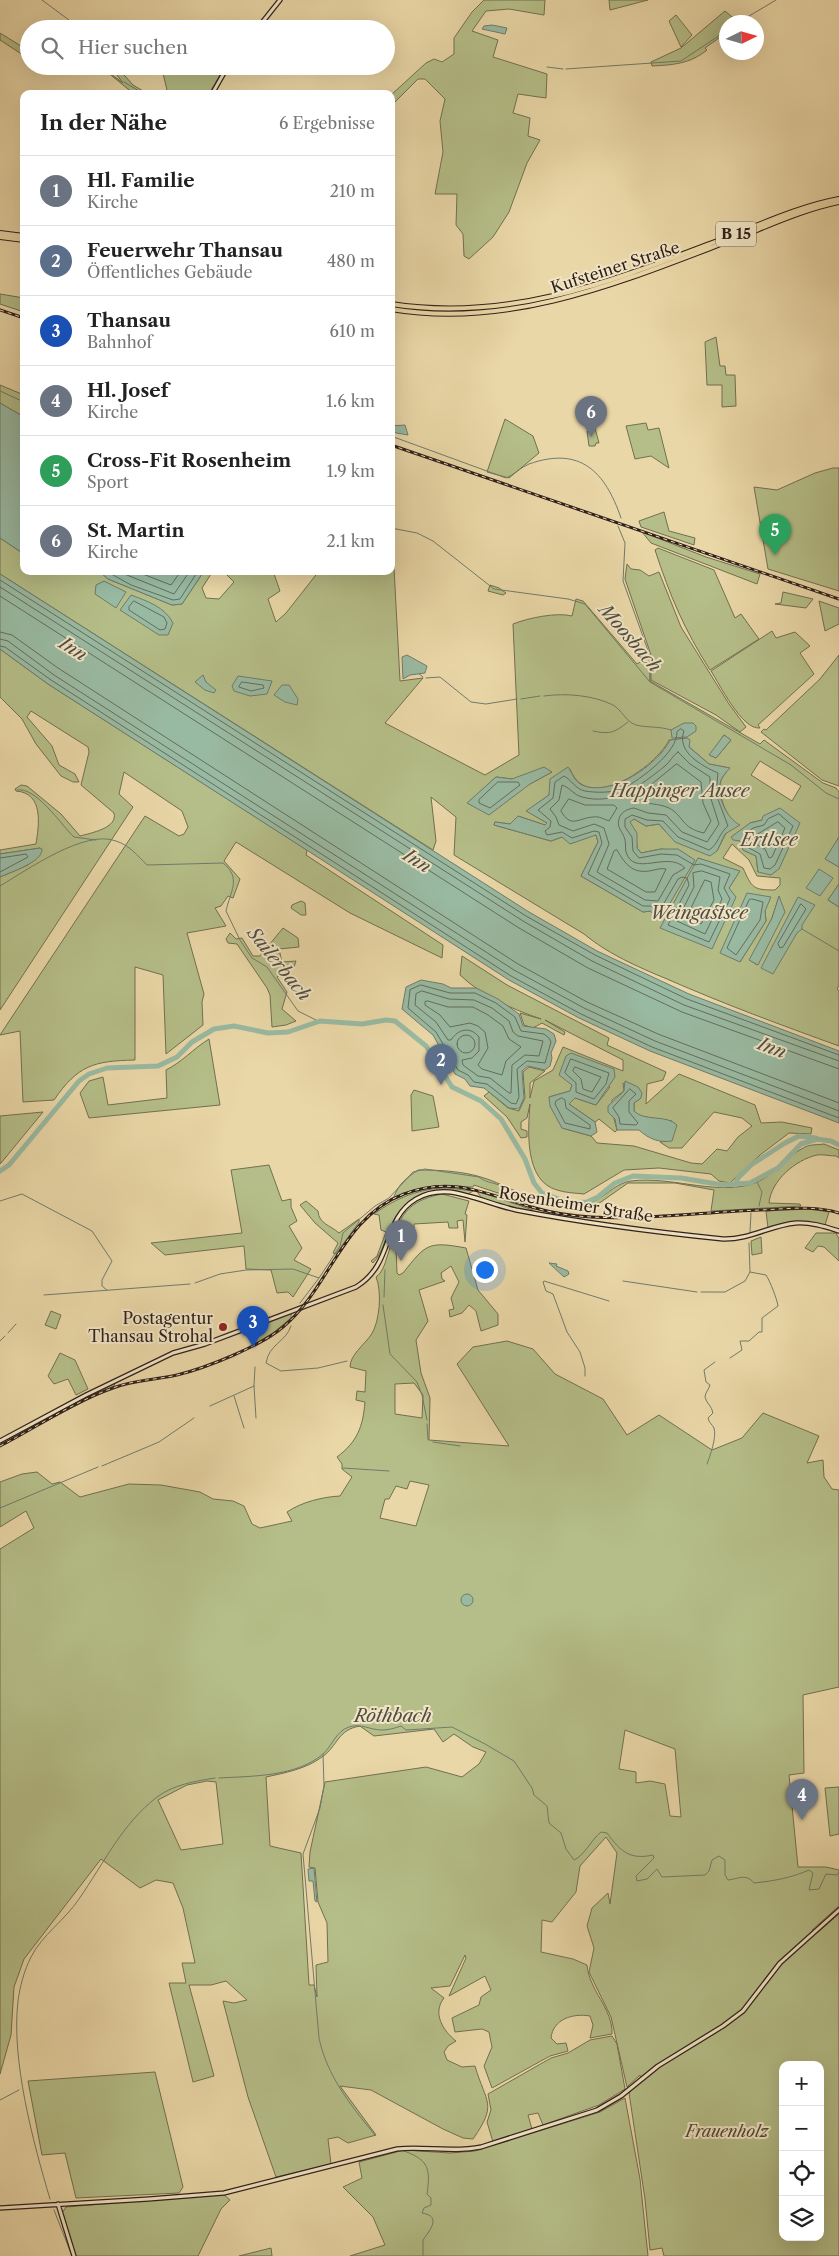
<!DOCTYPE html>
<html lang="de">
<head>
<meta charset="utf-8">
<style>
  :root { --surface:#fff; --page:#f2f2f2; --text:#222; --muted:#767676; --line:#e0e0e0; --accent:#8f2418 }
  body { margin:0; font-family:"Libre Caslon Text",serif; background:var(--page); color:var(--text) }
  .controls { position:absolute; right:15px; bottom:15px; display:grid; overflow:hidden; border-radius:10px; box-shadow:0 5px 20px #0002 }
  .controls button { width:45px; height:45px; display:grid; place-items:center; padding:0; border:0; border-bottom:1px solid var(--line); background:var(--surface); color:var(--text); font:25px sans-serif }
  .compass { position:absolute; left:719px; top:15px; width:45px; height:45px; border-radius:50%; background:var(--surface); box-shadow:0 5px 20px #0002; rotate:85deg }
  .you { position:absolute; left:484px; top:1269px; width:18px; height:18px; margin:-12px; border:4px solid #fff; border-radius:50%; background:#1a73e8; box-shadow:0 0 0 8px #1a73e833 }
  .badge { display:grid; place-items:center; width:32px; height:32px; border-radius:50%; background:var(--accent); color:#fff; font-size:16px; font-weight:700 }
  .pin { position:absolute; translate:-50% -41px; filter:drop-shadow(0 1px 2px #0008) }
  .pin::after { content:''; position:absolute; top:26px; width:18px; height:15px; background:inherit; clip-path:polygon(0 0,100% 0,50% 100%) }
  .list { margin:0; padding:0; list-style:none }
  h2 { display:flex; justify-content:space-between; align-items:center; height:65px; margin:0; padding:0 20px; font-size:21px }
  h2 small { font-size:16px; font-weight:400; color:var(--muted) }
  .list li { display:grid; grid-template-columns:32px 1fr auto; gap:15px; align-items:center; box-sizing:border-box; height:70px; padding:0 20px; border-top:1px solid var(--line) }
  .list b { display:block; font-size:19px; white-space:nowrap }
  .list p { margin:0; font-size:16px; white-space:nowrap; color:var(--muted) }
  .list em { font-size:16px; font-style:normal; color:var(--muted) }
  .icon { flex:none; width:28px; height:28px; fill:none; stroke:currentColor; stroke-width:2; stroke-linecap:round; stroke-linejoin:round }
  .map { position:relative; flex:none; width:839px; height:2256px; overflow:hidden }
  .search { position:absolute; background:var(--surface); box-shadow:0 5px 20px #0002; left:20px; top:20px; width:375px; height:55px; display:flex; align-items:center; gap:12px; box-sizing:border-box; padding:0 18px; border-radius:28px; color:var(--muted); font-size:19px }
  .panel { position:absolute; background:var(--surface); box-shadow:0 5px 20px #0002; left:20px; top:90px; width:375px; height:485px; border-radius:10px }
  .map>svg:first-child { display:block }
  .green { fill:#b5be88; stroke:#726f51; fill-rule:evenodd }
  .water { fill:#99baa2; stroke:#6f7c6c }
  .lines { fill:none; stroke-linecap:round; stroke-linejoin:round }
  .shore { stroke:#646d5e; stroke-width:1 }
  .stream { stroke:#6f7c6c; stroke-width:1 }
  .river { stroke:#99baa2; stroke-width:5 }
  .secondary-casing { stroke:#30201a; stroke-width:5.5 }
  .primary-casing { stroke:#30201a; stroke-width:6 }
  .secondary { stroke:#f1e5c6; stroke-width:3 }
  .primary { stroke:#ead7a7; stroke-width:4 }
  .rail-casing { stroke:#30201a; stroke-width:3 }
  .rail { stroke:#f1e5c6; stroke-width:1; stroke-dasharray:4; stroke-linecap:butt }
  .poi-dot { fill:#8f2418; stroke:#f1e5c6; stroke-width:2 }
  .labels { text-anchor:middle; stroke-width:4; stroke-linejoin:round; paint-order:stroke }
  .shield { fill:#f1e5c6; stroke:#6a5b4e; stroke-width:1 }
  .shield-label { font-size:15px; font-weight:bold; fill:#30201a }
  .street-label { font-size:16px; fill:#30201a; stroke:#f1e5c6 }
  .poi-label { font-size:16px; fill:#30201a; stroke:#f1e5c6; text-anchor:end }
  .park-label { font-size:16px; font-style:italic; fill:#514836; stroke:#f1e5c6 }
  .water-label { font-size:18px; font-style:italic; fill:#504e43; stroke:#f1e5c6 }
</style>
</head>
<body>
<div class="map">
<svg width="839" height="2256" viewBox="0 0 839 2256">
  <rect width="100%" height="100%" fill="#ead7a7"/>
  <filter id="stains"><feTurbulence type="fractalNoise" baseFrequency=".004" numOctaves="4"/><feColorMatrix values="0 0 0 0 .2 0 0 0 0 .09 0 0 0 0 .02 0 0 0 .5 -.17"/></filter>
  <radialGradient id="worn" r=".72"><stop offset=".6" stop-color="#630" stop-opacity="0"/><stop offset="1" stop-color="#630" stop-opacity=".3"/></radialGradient>
  <!-- green -->
  <path class="green" d="M484,0H545L544,15L509,9L486,11L472,31L498,40L493,57L547,74L546,98L518,94L513,113L530,118L528,136L540,140L527,163L509,212L493,237L469,259L464,256L463,234L456,225L457,194H435L443,152L440,121L445,99L425,79H418L391,106V95L426,63L434,59L442,62L454,54V38L472,12Z
    M609,0H648L610,10Z
    M725,11L738,22H726V33L705,48L707,50C690,64 672,65 652,66L651,62L681,48Z
    M676,15L692,35L681,47L669,21Z
    M0,33L29,51V59L0,40Z
    M100,66L123,83L110,66H116L133,85L148,94H134Z
    M173,66H225L209,94H161L167,90L162,69Z
    M0,294L24,298V312L0,304Z
    M716,337L720,366H725L726,375H735L736,406L722,407V385H707L705,342Z
    M0,385L24,395V417L0,403Z
    M505,419L533,436L539,453L509,478L487,472Z
    M646,423L648,430L659,428L669,468L651,456L635,459L626,426Z
    M595,428L599,443H596L595,446H589L587,431Z
    M833,468H839V591L768,569L754,487L777,490L815,473Z
    M664,512L669,531L695,538L694,545L641,527L639,521Z
    M392,530L400,681L423,678L385,723L485,775L519,755L513,624C528,618 557,612 572,616L576,599L583,601L637,664L650,656V681L760,744L764,740L823,783L836,788L839,792V837L826,859L839,867V884L828,900L839,907V985L837,989L839,991V1046C781,1025 724,1004 667,979C638,967 608,954 584,934L454,855L456,817L431,797L436,841L433,850L0,574V538L24,554V571H99L108,579L172,605L182,604L204,571H273L280,591L268,599L276,622L286,613L319,571H391ZM211,574H226L234,582L219,599L206,598L202,588ZM724,735L731,740L716,758L710,755ZM687,738L688,746L709,764L729,768C727,771 724,775 722,778C716,791 725,811 732,821L717,851L665,831L659,824L646,826L634,819L629,822L636,833L637,848L641,853L661,849L675,851L650,911L643,912L581,876L598,842L596,835L562,837L551,841L494,825L495,822L510,824L518,816L545,825L547,823L527,811L549,795L570,769C587,815 656,767 669,740ZM760,761L801,786L792,801L751,775ZM552,772L530,784L468,803L496,777L512,779ZM762,820L758,872L756,856L743,850L740,841L735,839L750,823ZM732,844L749,860L757,876L780,878V885L775,890C753,890 752,888 743,868L723,858ZM698,858L739,872L729,888ZM779,897L757,965L750,960L772,918ZM765,911L766,921L740,962Z
    M642,532L706,557L760,574L757,584L651,543Z
    M658,548L714,570L735,618L741,614L759,639L710,670C684,629 670,596 655,550Z
    M627,564L631,569L640,570L649,576L659,572L681,627L729,704L746,727L740,732L716,715L651,680V655L625,579Z
    M490,585L499,588L506,593L503,595L488,591Z
    M783,592L813,599L806,608L775,604L781,603Z
    M819,601L839,608V624L825,631Z
    M772,631L776,638L795,632L810,646L800,653L814,674L758,725L760,728C742,730 720,685 711,671Z
    M0,649L48,684L307,850L306,855L443,945L442,958L350,913L236,842L224,861L240,879L233,898L228,896L221,906L215,908L226,926L187,933L204,994L202,1002L203,1025L166,1054L163,975L135,967V1060C94,1061 78,1065 54,1100L23,1102L20,1031L0,1035L145,816L179,836L184,834L188,827L182,811L124,772L119,794L133,807L0,1010V877L28,865L40,848L0,854V850L36,844C39,825 44,793 16,791L15,789L21,785L27,786L61,814L80,836C91,833 118,828 114,813L81,785L89,752L88,747L31,711L27,717L52,746L59,765L75,774L79,782H73L61,776L36,744L22,719L0,697Z
    M839,655V786L822,780L761,732L764,729L766,730L820,679Z
    M301,901L305,903L306,915H301L291,908L292,905Z
    M283,928L298,938L299,947L279,949L282,962L296,961L294,967L277,977L287,992L282,1009L296,1021L286,1025L272,1027L270,995L267,988L237,944L228,943L226,939L230,933L236,939L242,938L253,956H260Z
    M462,956L507,985L609,1038L607,1045L666,1072L663,1080L647,1084L646,1104L679,1074L755,1105L761,1123L782,1122L812,1128L811,1134L789,1133L760,1155L730,1183L719,1181L711,1174L659,1168L624,1170L584,1194C576,1193 566,1193 557,1190C524,1181 528,1130 530,1104L527,1118L521,1122V1129L527,1131V1137L521,1138L507,1117L484,1096L489,1092L508,1108L519,1111L525,1098L523,1072L529,1067L545,1071L530,1083V1098L534,1081L553,1070L563,1047L623,1071V1060L545,1020L565,1032L564,1035L542,1023L533,1028L524,1025L520,1013L541,1019C512,1009 482,996 460,975ZM623,1083L641,1098L634,1103V1111L639,1116L672,1121V1140L660,1142L669,1148H682L714,1112L742,1118L752,1126L738,1137L727,1151L717,1149L702,1164L691,1163L634,1146L597,1143L591,1136L562,1128L549,1097L570,1091L572,1085L610,1087L596,1105L575,1098L569,1104L595,1122L599,1119L615,1132L617,1130L613,1115L612,1100L624,1091Z
    M209,1039L220,1105L89,1118L80,1093L89,1081L103,1077L108,1105L167,1098L166,1070C182,1062 193,1049 209,1039Z
    M414,1090L433,1096L439,1127L412,1131L411,1095Z
    M43,1112L1,1163L0,1164V1116Z
    M824,1144L839,1150V1158L836,1156C830,1156 822,1154 817,1155C795,1160 771,1181 769,1203L800,1204L801,1206L711,1211L714,1190L675,1183H628L588,1211L546,1206V1198C562,1203 581,1209 598,1199C609,1193 617,1183 631,1181C670,1176 710,1194 749,1185C771,1180 786,1156 805,1147C811,1144 819,1145 824,1144Z
    M269,1165L282,1201L291,1199V1207L297,1221L289,1226L302,1248L294,1260L311,1269L293,1297L288,1292L277,1293L271,1270L246,1269L244,1246L165,1255L151,1243L242,1233L231,1170Z
    M418,1170C439,1170 463,1171 484,1178C501,1183 515,1193 534,1197V1205L474,1185L473,1187L434,1186L394,1197C398,1184 408,1177 418,1170Z
    M448,1188L473,1191L468,1194C434,1185 405,1194 390,1228C385,1241 382,1253 373,1263L371,1261L377,1256L386,1232L381,1230L379,1215L374,1214C396,1198 420,1188 448,1188Z
    M477,1191L533,1210V1211C518,1208 483,1207 477,1191Z
    M442,1194L469,1201L465,1214L467,1215L465,1242L463,1220L457,1221L458,1228H449L448,1222L414,1224L415,1238H408L407,1244L396,1247L397,1273L399,1275L403,1273C426,1244 428,1241 466,1248L478,1290L498,1314V1325L481,1331L476,1311L469,1305L462,1313L450,1317L449,1310L454,1309L451,1298L459,1282L451,1266L441,1273L442,1279L445,1281L419,1290L428,1321L416,1340L421,1373L430,1398L429,1440L509,1446L457,1364L473,1347L507,1341L533,1349L555,1374L603,1399L627,1435L659,1415L712,1450L742,1438L763,1413L819,1436L807,1463L823,1460L824,1477L832,1489L839,1490V1687L803,1695L804,1773L789,1775L798,1867H826L839,1870V1906L812,1930L817,1933L839,1914V2256H664L662,2248L650,2250L645,2199L629,2093L641,2081L640,2075L627,2087L611,2017L589,1972L594,1948L587,1926L592,1908L608,1893L610,1904L617,1853L606,1837L580,1866L576,1892L552,1922L542,1920L541,1952L573,1959L587,1965C589,1990 613,2009 612,2034L590,2038L593,2025L590,2016C573,2013 553,2019 551,2038L557,2044L566,2043L568,2051L550,2056L492,2088L484,2066L492,2047L489,2032L482,2029L455,2032L452,2018L479,2005L481,1997L491,1990L485,1976L449,1996L466,1958L465,1955L450,1986L431,1988L444,1998C432,2013 443,2031 456,2041L448,2046L444,2052L447,2060L462,2067L475,2066C486,2104 498,2103 473,2139L463,2138L443,2129L371,2090L340,2086L376,2135L348,2143L338,2137L328,2139L331,2164L276,2177L248,2097L223,2001L234,2003L247,2000L226,1981L211,1985H189L214,2076L193,2082L169,1983H186L182,1963H195L183,1908L173,1883L156,1880L140,1888L101,1859L24,1959L14,1987L11,2035L0,2074V1549L34,1528L26,1511L0,1527V1482L22,1474L37,1472L52,1484L60,1482L80,1497L129,1484L161,1485L200,1492L213,1499L233,1501L244,1506L252,1524L260,1528L292,1521L287,1512C302,1502 322,1497 340,1496L352,1477L342,1469V1464L337,1457C357,1442 363,1427 365,1402L356,1400L357,1391L365,1392L366,1371L350,1367C350,1355 364,1345 371,1335C380,1322 382,1291 376,1277C382,1273 385,1264 387,1257C399,1221 401,1202 442,1194ZM414,1383L423,1395L422,1418L395,1414V1384ZM410,1481L429,1485L416,1526L380,1518L385,1499H389L396,1486L407,1489ZM360,1726L374,1736L434,1729L443,1742L454,1734L473,1747L486,1752L479,1764L462,1777L426,1767L325,1782L310,1852L309,1867L315,1868L318,1902L327,1923L328,1962L316,1965L317,1997L314,1985H309L301,1853L270,1846L266,1777C284,1773 306,1769 322,1757C338,1746 337,1730 360,1726ZM625,1730L675,1749L681,1817L670,1816L665,1784L650,1781L636,1783V1772L619,1769ZM207,1781L216,1782L223,1844L181,1850L158,1800L187,1785ZM783,2065H820V2237H783Z
    M306,1201L318,1211C319,1224 330,1225 339,1233L359,1219V1222L336,1254L333,1253L338,1243L315,1223L300,1205Z
    M809,1209L829,1212L825,1225L807,1222L768,1228L766,1211Z
    M816,1233H836L839,1239V1261L824,1247L818,1246L813,1252L805,1248Z
    M761,1237L762,1253L752,1255L751,1241Z
    M51,1311L61,1315L56,1329L45,1325Z
    M291,1313V1318L273,1333L256,1343L254,1327Z
    M60,1353L75,1360L88,1389L76,1395L68,1379L54,1384L48,1376Z
    M115,1383L114,1386L0,1445Z
    M839,1787V1834L830,1836L825,1788Z
    M612,2036L617,2044L625,2089L599,2105L543,2125L538,2113L528,2115L532,2129L493,2142L487,2122L491,2110L488,2094L551,2058L568,2053L590,2040Z
    M155,2072L183,2187L179,2193L76,2198L65,2153L42,2155L28,2081Z
    M625,2098L640,2179L648,2256H350L385,2245L373,2217L343,2187L362,2178L359,2162L404,2150L450,2153L475,2151L600,2112Z
    M223,2194L230,2200L221,2209L198,2256H76L62,2213L66,2207Z
    M271,2248L272,2256H239Z"/>
  <!-- water -->
  <path class="water" d="M492,25L507,28L505,34L482,29L484,26Z
    M0,403L24,417V554L0,538Z
    M405,425L408,435L391,432V426Z
    M99,571H204L182,604L172,605L108,579Z
    M0,574L529,912L597,951L689,994L839,1051V1123L650,1051L579,1018L509,980L48,684L0,649Z
    M104,581L126,592L116,608L95,594L96,585Z
    M131,595C147,601 165,607 173,623L168,635H159L120,610Z
    M407,655L427,666L425,673L410,675L403,679L402,657Z
    M203,675L206,682L216,690L214,693L205,690L195,682Z
    M238,676L272,681L267,694L250,696L234,691L232,686Z
    M282,685H289L298,699L297,705L285,702L274,695Z
    M684,723H693L696,726V731L687,737L672,738L671,730Z
    M724,735L731,740L716,758L709,755Z
    M687,738L690,740L689,747L709,764L730,768C727,771 724,775 722,778C714,793 727,819 740,825L725,834L717,851L710,856L675,842L659,824L646,826L634,819L630,822L637,833V848L641,853L661,849H678L695,860L661,919L650,911L643,912L581,876L598,842L596,835L570,844L562,837L551,841L494,825L495,822L510,824L518,816L545,825L547,823L526,811L549,795L550,779L568,767C573,774 574,781 582,785C610,798 659,764 670,740Z
    M544,767L552,772L530,784L489,815L467,803L496,777L512,779Z
    M780,808L800,823L779,869L771,875L758,872L756,856L743,850L740,841L733,840L731,837L750,823L762,820L763,816Z
    M839,837V867L825,859Z
    M40,848L42,849C43,862 11,872 0,877V854Z
    M698,858L740,871L729,888L736,897L712,949L660,928Z
    M819,869L833,878L820,896L806,888Z
    M839,884V907L828,900Z
    M747,893L771,897L765,911L766,921L740,962L720,953Z
    M779,896L785,912L758,965L749,960L772,918Z
    M798,897L815,905L802,925V929L797,933L773,974L761,968Z
    M421,980L443,984L451,988H476L498,999L519,1014L523,1026L546,1029L554,1034L556,1041L551,1053L552,1058L550,1066L545,1070L528,1066L522,1071L524,1098L519,1109L509,1108L484,1088L470,1086L465,1079L455,1074L433,1035L402,1009L406,987Z
    M571,1053L614,1069L615,1077L596,1105L575,1098L569,1104L595,1122L597,1132L591,1136L562,1128L550,1106L549,1097L570,1091L572,1085L559,1075L566,1056Z
    M625,1081L638,1087L642,1093L641,1098L634,1103V1111C645,1122 666,1114 677,1125L672,1141C659,1143 649,1139 639,1130H617L615,1119L608,1112V1106L624,1091Z
    M549,1263L557,1264L556,1266L568,1271L569,1274L564,1277Z
    M461 1600a6 6 0 1 1 12 0a6 6 0 1 1-12 0Z
    M314,1868L317,1902L315,1901L313,1881H309L308,1869Z"/>
  <g class="lines">
    <!-- shore -->
    <path class="shore" d="M106,571L131,585L173,600L180,599L198,571
      M117,571L174,594L190,571
      M135,571L171,585L181,571
      M0,580L526,916L595,955L687,999L839,1055
      M0,587L523,921L592,961L684,1005L839,1061
      M0,596L519,928L588,968L682,1012L839,1069
      M134,601L164,617L167,623L165,629L160,630L129,610V607Z
      M0,632L12,635L58,668L518,964L587,1002L658,1034L839,1103
      M0,639L8,641L54,675L514,970L584,1008L655,1041L839,1111
      M0,646L5,647L51,680L511,976L581,1014L652,1047L839,1118
      M242,682L263,685L264,688L251,691L239,687Z
      M681,729L684,731C676,752 702,766 718,773L716,794L728,826C719,833 718,845 709,850L678,837L663,821L647,820L632,815L625,819V827L632,837L633,851L639,858L661,854L677,855L694,865L701,864L730,874L724,888L730,899L709,942L668,925L689,885L687,878L682,877L678,879L660,910L651,906H643L588,874L602,843L599,832L594,831L572,838L562,832L547,835L545,831L550,827L551,821L538,810L553,798L555,782L564,776C572,780 575,789 585,791C597,793 613,793 624,788C641,779 678,752 677,732Z
      M678,752L690,764L710,777V796L719,824L707,842L682,832L666,815L648,813L634,808C627,809 621,812 619,819C616,828 624,833 625,840C626,844 625,848 626,852C634,878 667,850 685,868L673,875L658,901L645,900L597,872L609,844L604,828L594,824L573,831L559,825L556,817L550,809L559,800L562,785C569,787 574,795 582,797C615,806 641,785 665,766C670,762 673,755 678,752Z
      M677,764L701,782L703,803L711,821L704,833C681,828 684,816 669,808C659,803 646,805 635,799L636,797Z
      M498,782H518L520,785L490,808L479,803V800Z
      M569,799L585,805H614L617,808L609,821C604,819 599,816 593,817C578,818 571,829 561,811Z
      M779,814L793,826L775,865L770,869L764,868L760,854L749,848L743,836L753,828L764,825L768,819Z
      M778,822L785,828L772,857L769,858L765,849L754,843L752,838Z
      M617,850C626,866 634,875 654,870C659,869 661,868 666,869L655,892H646L607,869L614,851Z
      M0,858L26,854L28,857L0,872
      M702,871L720,877L718,890L722,899L705,934L677,921L694,887L693,873Z
      M705,880L711,882L714,900L701,924L687,917Z
      M752,899L763,902L760,920L736,955L727,948L749,900Z
      M801,904L806,909L783,947L780,948L778,944Z
      M421,985L450,993H475L496,1003L515,1017L521,1031L544,1034L549,1038L551,1042L545,1063L527,1061L517,1069L519,1097L516,1104L511,1103L487,1084L474,1082L468,1075L458,1070L436,1032L408,1008L410,990Z
      M422,991L449,999L474,1000L492,1008L509,1021L513,1032L518,1036L543,1041L539,1056L525,1055L512,1065L511,1093H509L490,1078L478,1076L463,1065L462,1060L472,1058L479,1051V1037C470,1026 458,1029 451,1040H448L436,1022L415,1005L416,994Z
      M428,1001L448,1007H473L488,1015L503,1026L509,1039L521,1047L506,1061L502,1075L482,1069L478,1065L488,1048L485,1032L478,1026L470,1023L450,1027L440,1015L425,1005V1002Z
      M457 1044a9 9 0 1 1 18 0a9 9 0 1 1-18 0Z
      M571,1059L609,1073L606,1084L594,1099L576,1092V1083L565,1073Z
      M575,1067L601,1077L592,1092L583,1089L581,1079L573,1071Z
      M630,1089L636,1094L629,1101V1112L638,1123L636,1125L620,1124L619,1117L613,1108Z
      M562,1098L565,1100L566,1108L590,1125V1129L565,1123L555,1104L556,1101Z"/>
    <!-- stream -->
    <path class="stream" d="M42,0L81,29
      M739,22L776,0
      M547,67L563,69
      M566,69L681,61L726,31
      M124,82L144,94
      M0,391L24,402
      M391,436L506,478C514,475 521,467 529,464C580,446 605,471 621,518
      M618,526L625,543L623,581L650,656V681
      M391,528L417,533L433,541L494,589L568,599L585,604L650,682L791,765L826,793L839,799
      M419,674L423,677
      M426,678L440,677L471,702L486,704L517,699
      M544,696C565,693 593,695 613,705C622,710 626,722 636,725C648,728 659,726 671,730
      M521,699L540,696
      M593,731C611,735 615,732 628,722
      M17,790C36,786 61,825 74,837L96,840
      M0,886C27,870 85,829 116,841C129,845 138,856 147,865L223,863C242,878 230,892 226,911L240,940L252,958L267,967L298,1011L318,1021
      M802,929L839,951
      M756,1180L762,1192L759,1206
      M0,1201L22,1194L92,1231L112,1261L102,1280V1286L107,1290
      M750,1232L751,1213
      M623,1281L697,1292
      M195,1283L220,1274L246,1270L293,1269L319,1278L340,1246L343,1233L375,1206L389,1198L413,1172L425,1169L479,1177C486,1183 493,1182 501,1186C517,1194 523,1200 542,1193
      M701,1292H725L745,1281L750,1272L749,1243
      M44,1295L190,1284
      M384,1297L385,1270
      M300,1303L319,1278
      M383,1305L390,1354L417,1382L422,1395L427,1420
      M291,1326C286,1342 269,1344 266,1363L281,1371L318,1368L347,1361
      M8,1333L16,1324
      M0,1341L5,1336
      M730,1358L742,1350L740,1341H749L759,1332H762V1318L778,1306C777,1299 770,1281 766,1275L750,1272
      M585,1376V1368L580,1352L567,1332L553,1294L546,1291L543,1282L544,1281L609,1301
      M254,1386L256,1418
      M234,1396L244,1428
      M210,1406L254,1386L255,1367
      M427,1424L428,1440
      M433,1442L460,1446
      M707,1464C710,1456 717,1437 714,1428C712,1424 709,1423 708,1418L713,1413C712,1406 706,1403 705,1397C705,1393 709,1389 710,1385L706,1382L704,1370L715,1362
      M102,1466L159,1442L194,1418
      M343,1468L389,1471
      M0,1508L98,1467
      M323,1754L324,1786L320,1808L303,1854L319,2038C327,2076 351,2106 375,2135
      M219,1778C252,1776 296,1777 323,1754C332,1746 336,1731 349,1727C361,1723 370,1730 382,1730C389,1730 395,1728 401,1726L406,1730L452,1727L485,1744L514,1761L532,1788L534,1795L547,1806L549,1823L561,1833L566,1849L574,1860C585,1855 591,1840 601,1832L607,1833C621,1852 630,1860 653,1855L654,1858L636,1876L637,1881L647,1879L657,1869L662,1877L705,1875L709,1871L712,1860L719,1856L725,1860V1875L728,1880C738,1879 746,1873 754,1883C773,1881 791,1878 809,1870L813,1873L809,1890L819,1889L826,1874L837,1875L839,1872
      M0,2100L19,2090
      M401,2150C428,2159 431,2167 427,2194L431,2198V2205L424,2208L422,2213C442,2216 430,2230 423,2240V2256
      M50,2199C33,2142 11,2060 18,2001C20,1986 24,1971 31,1957C42,1935 65,1920 79,1899C104,1863 122,1824 157,1797C173,1785 195,1781 215,1778
      M54,2210L72,2256"/>
    <!-- river -->
    <path class="river" d="M0,1171L9,1165L79,1081L89,1074L107,1068L158,1066L177,1057L192,1042L214,1029L234,1026L268,1033L288,1032L320,1021L362,1024L386,1020L395,1021L426,1046L452,1087L481,1101L501,1119L525,1159L534,1183L542,1193L570,1203L587,1202L598,1197L615,1183L633,1176L681,1178L723,1185L750,1183L778,1168L801,1144L817,1139L831,1141L839,1145
      M735,1185L738,1178L751,1165L785,1143L799,1136L816,1138"/>
    <!-- secondary casing -->
    <g class="secondary-casing">
      <path id="secondary" d="M257,29L280,0
        M212,94L228,66
        M0,1441L86,1395L173,1353L205,1344L356,1287C395,1263 381,1220 416,1199C426,1193 438,1191 450,1192C472,1195 494,1205 516,1210C584,1223 654,1232 723,1239C749,1240 771,1225 796,1223C811,1222 826,1227 839,1231
        M58,2204L74,2256
        M0,2208L149,2199L224,2193L397,2149C425,2146 453,2153 481,2147L597,2110L621,2096L658,2066L723,2026L743,2011L780,1963L839,1910"/>
    </g>
    <!-- primary casing -->
    <g class="primary-casing">
      <path id="primary" d="M0,233L24,236
        M0,237L24,240
        M391,304C513,323 617,279 728,237C764,223 801,206 839,199
        M391,309C513,330 628,279 739,237C772,224 805,209 839,202"/>
    </g>
    <!-- secondary -->
    <use href="#secondary" class="secondary"/>
    <!-- primary -->
    <use href="#primary" class="primary"/>
    <!-- rail casing -->
    <g class="rail-casing">
      <path id="rail" d="M0,310L24,318
        M391,445L839,599
        M0,1446C37,1427 73,1402 113,1388C133,1380 155,1380 177,1375C206,1368 261,1346 283,1327C330,1288 342,1217 404,1194C454,1175 488,1195 535,1208C553,1213 573,1216 591,1217C647,1220 704,1212 760,1210C786,1209 814,1205 839,1213"/>
    </g>
    <!-- rail -->
    <use href="#rail" class="rail"/>
  </g>
  <!-- markers -->
  <circle class="poi-dot" cx="223" cy="1327" r="5"/>
  <g class="labels">
    <!-- shield labels -->
    <rect class="shield" x="716" y="221.5" width="40" height="25" rx="4"/>
    <g class="shield-label">
      <text x="736" y="239">B 15</text>
    </g>
    <!-- street labels -->
    <g class="street-label">
      <text transform="translate(615 267) rotate(-18)" y="6">Kufsteiner Straße</text>
      <text transform="translate(576 1204) rotate(9)" y="6">Rosenheimer Straße</text>
    </g>
    <!-- poi labels -->
    <g class="poi-label">
      <text x="213" y="1324">Postagentur<tspan x="213" dy="18">Thansau Strohal</tspan></text>
    </g>
    <!-- park labels -->
    <g class="park-label">
      <text x="727" y="2137">Frauenholz</text>
    </g>
    <!-- water labels -->
    <g class="water-label">
      <text transform="translate(630 638) rotate(49)" y="6">Moosbach</text>
      <text transform="translate(73 649) rotate(32)" y="6">Inn</text>
      <text x="680" y="797">Happinger Ausee</text>
      <text x="769" y="846">Ertlsee</text>
      <text transform="translate(417 861) rotate(32)" y="6">Inn</text>
      <text x="699" y="919">Weingastsee</text>
      <text transform="translate(279 964) rotate(51)" y="6">Sailerbach</text>
      <text transform="translate(772 1048) rotate(21)" y="6">Inn</text>
      <text x="393" y="1722">Röthbach</text>
    </g>
  </g>
  <rect width="100%" height="100%" filter="url(#stains)"/>
  <rect width="100%" height="100%" fill="url(#worn)"/>
</svg>
<div class="controls">
<button>+</button>
<button>−</button>
<button><svg class="icon" aria-label="locate" viewBox="0 0 24 24"><circle cx="12" cy="12" r="6"/><path d="M12 2v4M12 18v4M2 12h4M18 12h4"/></svg></button>
<button><svg class="icon" aria-label="layers" viewBox="0 0 24 24"><path d="M12 4l9 5-9 5-9-5zM3 14l9 5 9-5"/></svg></button>
</div>
<svg class="compass" viewBox="-18 -18 36 36"><path d="M0-13l5 13h-10z" fill="#e53935"/><path d="M0 13l5-13h-10z" fill="#767676"/></svg>
<div class="you"></div>
<div class="pin badge" style="left:401px;top:1261px;background:#6b7280">1</div>
<div class="pin badge" style="left:441px;top:1085px;background:#5c6f8a">2</div>
<div class="pin badge" style="left:253px;top:1347px;background:#1a4fb4">3</div>
<div class="pin badge" style="left:802px;top:1820px;background:#6b7280">4</div>
<div class="pin badge" style="left:775px;top:555px;background:#2e9e5b">5</div>
<div class="pin badge" style="left:591px;top:437px;background:#6b7280">6</div>
<div class="search"><svg class="icon" aria-label="search" viewBox="0 0 24 24"><circle cx="10" cy="10" r="6"/><path d="M15 15l6 6"/></svg>Hier suchen</div>
<section class="panel">
<h2>In der Nähe<small>6 Ergebnisse</small></h2>
<ul class="list">
<li><span class="badge" style="background:#6b7280">1</span><div><b>Hl. Familie</b><p>Kirche</p></div><em>210 m</em></li>
<li><span class="badge" style="background:#5c6f8a">2</span><div><b>Feuerwehr Thansau</b><p>Öffentliches Gebäude</p></div><em>480 m</em></li>
<li><span class="badge" style="background:#1a4fb4">3</span><div><b>Thansau</b><p>Bahnhof</p></div><em>610 m</em></li>
<li><span class="badge" style="background:#6b7280">4</span><div><b>Hl. Josef</b><p>Kirche</p></div><em>1.6 km</em></li>
<li><span class="badge" style="background:#2e9e5b">5</span><div><b>Cross-Fit Rosenheim</b><p>Sport</p></div><em>1.9 km</em></li>
<li><span class="badge" style="background:#6b7280">6</span><div><b>St. Martin</b><p>Kirche</p></div><em>2.1 km</em></li>
</ul>
</section>
</div>
</body>
</html>
